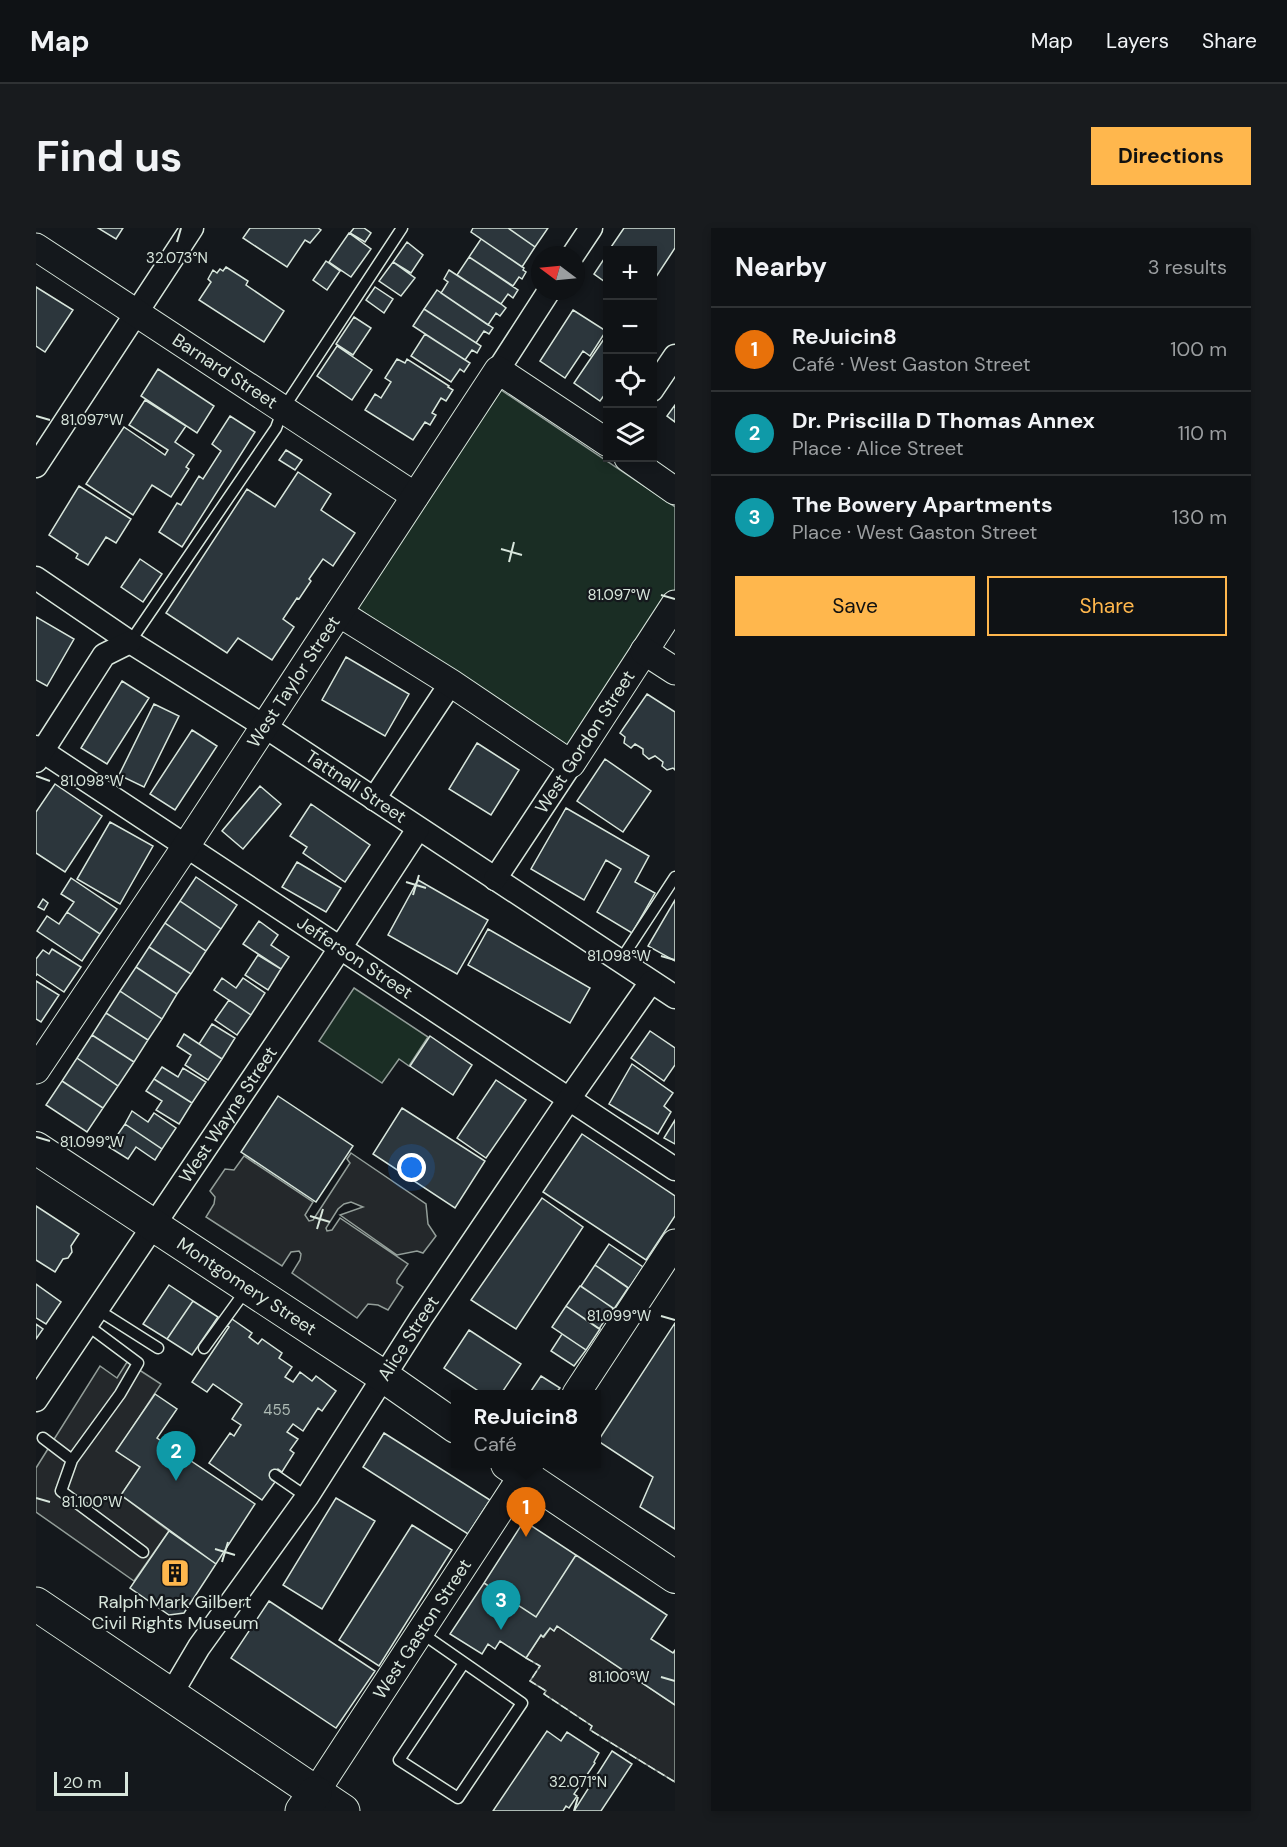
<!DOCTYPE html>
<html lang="en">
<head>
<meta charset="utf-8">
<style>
  :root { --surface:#0f1215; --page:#181b1e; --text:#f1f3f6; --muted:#9b9ea0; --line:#2f3234; --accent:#ffb74d }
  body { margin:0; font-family:"DM Sans",sans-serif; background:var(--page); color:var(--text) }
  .controls { position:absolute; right:18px; top:18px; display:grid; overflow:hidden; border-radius:0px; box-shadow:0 3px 9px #0003 }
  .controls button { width:54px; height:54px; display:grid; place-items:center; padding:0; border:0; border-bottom:2px solid var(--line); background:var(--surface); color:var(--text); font:30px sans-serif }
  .compass { position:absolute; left:495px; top:18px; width:54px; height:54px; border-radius:50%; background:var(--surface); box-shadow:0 3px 9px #0003; rotate:286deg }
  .scale { position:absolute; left:18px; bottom:15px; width:74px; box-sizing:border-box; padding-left:6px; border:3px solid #d8e6dc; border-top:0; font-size:16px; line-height:21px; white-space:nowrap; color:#d8e6dc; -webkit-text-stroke:4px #14181c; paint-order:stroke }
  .you { position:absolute; left:376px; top:940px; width:21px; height:21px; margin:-15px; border:4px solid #fff; border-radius:50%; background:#1a73e8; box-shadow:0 0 0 9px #1a73e833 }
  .badge { display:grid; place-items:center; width:39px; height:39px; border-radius:50%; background:var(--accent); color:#fff; font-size:20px; font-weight:700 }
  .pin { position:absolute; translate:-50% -50px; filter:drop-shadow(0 2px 3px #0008) }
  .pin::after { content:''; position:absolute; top:32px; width:21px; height:18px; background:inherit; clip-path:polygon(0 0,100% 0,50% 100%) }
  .popup { position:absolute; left:415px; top:1162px; width:150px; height:78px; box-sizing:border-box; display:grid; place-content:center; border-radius:0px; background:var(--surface); filter:drop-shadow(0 2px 4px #0005); font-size:20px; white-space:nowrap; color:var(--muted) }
  .popup b { font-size:22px; color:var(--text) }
  .popup::after { content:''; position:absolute; left:50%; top:100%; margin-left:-12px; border:12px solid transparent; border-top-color:var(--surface) }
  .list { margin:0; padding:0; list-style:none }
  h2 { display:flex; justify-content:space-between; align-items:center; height:78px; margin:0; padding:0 24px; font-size:26px }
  h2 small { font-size:20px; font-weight:400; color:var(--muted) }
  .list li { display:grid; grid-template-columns:39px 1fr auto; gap:18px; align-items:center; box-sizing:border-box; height:84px; padding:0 24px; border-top:2px solid var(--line) }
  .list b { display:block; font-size:22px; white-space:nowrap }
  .list p { margin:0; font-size:20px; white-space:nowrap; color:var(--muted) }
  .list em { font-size:20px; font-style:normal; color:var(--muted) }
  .actions { display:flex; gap:12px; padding:18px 24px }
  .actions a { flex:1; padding:14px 0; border:2px solid var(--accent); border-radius:0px; text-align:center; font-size:21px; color:var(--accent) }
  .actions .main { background:var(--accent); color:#111 }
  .icon { flex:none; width:33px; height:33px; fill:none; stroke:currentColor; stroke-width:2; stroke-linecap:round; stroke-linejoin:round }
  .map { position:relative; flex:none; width:639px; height:1583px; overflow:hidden; border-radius:0px }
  header { display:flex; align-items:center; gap:36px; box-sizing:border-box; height:84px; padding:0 30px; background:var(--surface); border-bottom:2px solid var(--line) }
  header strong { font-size:28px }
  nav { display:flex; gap:33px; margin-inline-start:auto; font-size:21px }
  .intro { display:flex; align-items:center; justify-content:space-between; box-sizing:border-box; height:144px; padding:0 36px }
  h1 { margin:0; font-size:42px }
  .button { padding:15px 27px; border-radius:0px; background:var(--accent); color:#111; font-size:21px; font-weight:700 }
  main { display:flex; gap:36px; padding:0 36px }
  aside { flex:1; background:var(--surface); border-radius:0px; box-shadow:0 3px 9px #0003 }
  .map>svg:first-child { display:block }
  .green { fill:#1a2d24; stroke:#939e99; stroke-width:1.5 }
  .parking { fill:#24282b; stroke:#939e99; stroke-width:1.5 }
  .building { fill:#2c363c; stroke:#d8e6dc; stroke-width:1.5 }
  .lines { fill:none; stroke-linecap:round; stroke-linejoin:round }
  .service-casing { stroke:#d8e6dc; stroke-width:13 }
  .minor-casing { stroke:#d8e6dc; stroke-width:25 }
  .tertiary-casing { stroke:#d8e6dc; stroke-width:29 }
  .secondary-casing { stroke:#d8e6dc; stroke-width:34 }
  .primary-casing { stroke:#d8e6dc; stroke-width:35 }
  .motorway-casing { stroke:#d8e6dc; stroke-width:35 }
  .service { stroke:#14181c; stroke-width:10 }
  .minor { stroke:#14181c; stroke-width:22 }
  .tertiary { stroke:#14181c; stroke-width:27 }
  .secondary { stroke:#14181c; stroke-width:32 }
  .primary { stroke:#14181c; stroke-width:33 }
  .motorway { stroke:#14181c; stroke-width:33 }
  .fence { stroke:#d8e6dc; stroke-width:1.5; stroke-dasharray:8 3; stroke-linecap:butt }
  .ticks { fill:none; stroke:#d8e6dc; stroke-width:2 }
  .labels { text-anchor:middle; stroke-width:4.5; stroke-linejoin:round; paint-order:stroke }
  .number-label { font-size:15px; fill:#adbab4 }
  .street-label { font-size:18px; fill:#d8e6dc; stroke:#14181c }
  .poi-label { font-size:18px; fill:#d8e6dc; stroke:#14181c }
  .ticks-label { font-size:15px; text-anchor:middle; fill:#d8e6dc; stroke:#14181c; stroke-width:4.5; stroke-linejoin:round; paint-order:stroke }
</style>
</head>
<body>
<header>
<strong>Map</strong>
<nav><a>Map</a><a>Layers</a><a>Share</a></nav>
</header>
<div class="intro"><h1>Find us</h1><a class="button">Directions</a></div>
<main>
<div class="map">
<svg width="639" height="1583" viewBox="0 0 639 1583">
  <rect width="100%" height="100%" fill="#14181c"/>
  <!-- green -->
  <path class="green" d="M465,162L639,279V390L546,531L320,379Z
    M318,760L392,809L373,838L363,831L346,855L283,813Z"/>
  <!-- parking -->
  <path class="parking" d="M315,925L390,976L392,996L400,1008L387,1025L381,1023L361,1027L304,987L327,979L315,974L308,976L302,981L290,1000L291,1003L296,1002L304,990L372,1036L361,1052V1055L367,1059L352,1082L342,1077L332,1076L321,1090L256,1045L264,1032L265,1026L263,1023L255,1024L246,1038L170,989L178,976L179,969L174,963L189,941L198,942L208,928L277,974L269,987L273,993L277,992L314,935L311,931Z
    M91,1134L125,1156L81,1223L104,1239L85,1267L133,1303L98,1353L0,1284V1240L64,1138L81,1150Z
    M521,1398L639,1477V1554L554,1502L556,1498L508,1466L510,1463L494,1453L504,1438L490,1430L505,1407L508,1409L514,1400L518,1403Z"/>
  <!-- building -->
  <path class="building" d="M62,0H87L80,11Z
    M214,0H282L285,2L274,15L269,12L251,39L207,10Z
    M318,0H328L335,5L329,14L314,5Z
    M437,0H472L499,19L486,39L435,4Z
    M472,0H512L499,19Z
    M588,0H639V20L616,55V22H573Z
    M313,5L335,21L315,49L293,34Z
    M445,11L488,40L487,42L490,44L486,51L483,49L477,58L433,29Z
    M371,14L387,27L375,45L357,34Z
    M572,25V56L558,46Z
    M433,29L482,62L477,70L472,66L465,76L421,47Z
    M290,33L304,43L291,62L277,52Z
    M357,34L379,50L365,68L343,53Z
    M190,39L212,53L210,57L248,83L228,114L163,72L175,54L172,51L177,42L181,45L184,41L187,43Z
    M413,42L465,76L470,80L464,88L460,85L452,97L405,65L412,54L408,51Z
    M0,59L37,82L9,124L0,118Z
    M339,59L357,71L348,85L330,72Z
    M401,62L457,100L453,106L448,103L440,115L388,81Z
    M388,81L445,118L441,125L436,122L429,132L377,98Z
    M537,82L570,103L554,128L547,123L529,150L504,133Z
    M318,89L335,100L317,127L300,116Z
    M572,105V162L564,173L538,155Z
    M389,106L434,135L428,144L424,141L415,154L375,128Z
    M301,118L336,142L316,172L281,148Z
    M361,131L369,135L371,131L413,158L412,159L417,162L410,173L405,170L396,185L400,187L394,197L389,194L377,212L329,182L339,166L345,170L355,154L349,150Z
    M122,141L178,178L161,205L105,168Z
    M109,172L150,198L139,214L158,227L150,239L153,241L135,269L116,257L97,287L50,256L88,199L129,227L132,222L93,197Z
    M639,177V194L631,188Z
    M194,188L219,204L146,319L123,304L141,275L145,277L163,248L167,251L185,223L176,216Z
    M250,222L266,232L259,242L243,232Z
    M262,244L295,266L285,282L319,305L297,338L287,331L273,351L275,353L263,371L261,370L247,391L258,399L236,432L202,410L191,425L130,385L211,261L239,279Z
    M43,258L95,291L80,315L70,309L52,337L40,330L42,326L13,307Z
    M104,331L126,346L107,374L85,359Z
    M0,389L38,411L11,458L0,452Z
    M310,429L373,466L349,508L286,472Z
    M86,453L113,470L71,536L45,520Z
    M611,466L639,484V542L637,540L631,542L626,538L627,534L619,528L613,531L607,526V521L599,516L595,520L588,515L589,509L584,505Z
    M118,476L143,488L108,559L83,547Z
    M156,502L181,518L139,582L114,566Z
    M441,515L483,542L455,587L413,561Z
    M569,531L615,563L587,604L541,573Z
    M19,556L66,588L29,644L0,625V584Z
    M224,558L245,576L207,621L186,603Z
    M275,576L334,617L309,654L267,625L271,619L254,608Z
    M530,580L613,628L599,654L619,665L596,705L561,684L585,641L570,632L548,672L495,641Z
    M74,594L117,618L84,676L41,651Z
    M261,634L305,660L290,684L246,659Z
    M160,649L201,677L185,701L144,673Z
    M35,650L81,681L64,706L31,684L38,674L25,666Z
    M382,652L452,692L421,746L352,707Z
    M7,671L12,675L8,682L2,679Z
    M639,672V733L612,718Z
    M144,673L185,701L170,723L129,695Z
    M31,684L64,706L46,733L1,703L11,688L23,696Z
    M223,693L242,707L235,717L253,729L245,741L207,716Z
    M129,695L170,723L155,746L113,719Z
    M452,701L554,760L534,795L432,737Z
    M113,719L155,746L141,766L100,739Z
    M16,721L45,739L28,764L1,746L0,748V731L7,722L13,726Z
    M222,727L245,741L232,762L209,747Z
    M100,739L141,766L126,791L84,763Z
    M186,750L200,760L207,750L229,765L215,787L178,762Z
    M0,753L23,767L5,794L0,791Z
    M84,763L126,791L112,812L70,785Z
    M193,772L215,787L201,807L179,792Z
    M70,785L112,812L98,834L56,807Z
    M176,796L199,810L186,831L163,816Z
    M614,803L639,820V837L628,853L595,830Z
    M148,806L186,831L172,852L149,837L155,827L141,818Z
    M56,807L98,834L82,858L41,830Z
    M394,808L436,837L417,867L374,838Z
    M41,830L82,858L67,880L26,853Z
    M596,836L637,865L628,878L635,884L622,906L573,876Z
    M126,839L142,849L147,840L170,854L156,875L118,851Z
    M118,851L156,875L143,896L120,882L126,873L110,863Z
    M460,852L490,872L450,930L421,910Z
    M26,853L67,880L51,904L10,877Z
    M242,868L317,918L280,974L205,924Z
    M366,880L449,933L419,980L337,926Z
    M96,883L112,894L118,885L140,900L126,921L89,896Z
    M639,892V916L628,910Z
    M89,896L126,921L119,932L100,919L92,931L73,919Z
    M546,906L639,968V988L610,1032L507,964Z
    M506,970L547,999L480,1101L435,1072Z
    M0,978L43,1006L35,1018L36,1024L32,1030L27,1031L19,1044L0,1032Z
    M573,1016L607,1039L593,1060L559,1037Z
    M559,1037L592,1060L578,1081L545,1058Z
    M0,1056L25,1074L10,1096L0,1090Z
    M133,1057L157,1073L131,1111L107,1096Z
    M544,1058L577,1080L563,1101L530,1078Z
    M157,1073L182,1089L156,1127L131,1111Z
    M530,1078L564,1101L550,1122L516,1099Z
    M196,1091L216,1105L213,1109L222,1116L226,1111L246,1125L243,1130L256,1139L249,1149L257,1154L264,1144L276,1153L280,1148L300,1163L286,1183L282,1180L267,1203L257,1196L251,1204L262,1211L254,1222L258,1225L246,1244L242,1241L236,1252L239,1254L226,1272L173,1235L194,1205L198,1208L205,1197L196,1191L206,1176L177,1156L171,1164L156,1154L193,1099L191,1098Z
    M639,1095V1301L604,1279L617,1249L562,1213Z
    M0,1096L7,1101L0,1111Z
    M433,1102L485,1136L465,1166H447L408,1140Z
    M526,1106L550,1122L538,1138L515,1123Z
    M505,1148L524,1160L519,1166H493Z
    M119,1166L141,1181L121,1210L219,1276L180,1336L85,1267L104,1239L80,1223Z
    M348,1205L454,1272L432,1306L327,1239Z
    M300,1270L339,1293L286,1381L247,1357Z
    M488,1293L540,1327L500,1389L448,1355Z
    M376,1297L416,1322L343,1438L303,1412Z
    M133,1303L180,1336L148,1385L133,1387L94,1360Z
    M540,1327L631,1387L615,1411L637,1425L639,1422V1477L521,1398L518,1403L514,1400L507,1409L505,1407L490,1430L464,1413L459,1421L452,1416L446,1426L414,1406L448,1355L500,1389Z
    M233,1373L339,1443L300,1500L195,1430Z
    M511,1503L525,1513L531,1504L563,1525L558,1534L559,1535L538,1566L541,1568L533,1580L530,1578L527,1583H457Z
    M576,1523L596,1536L565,1583H538Z"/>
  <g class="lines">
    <!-- service casing -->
    <g class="service-casing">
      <path id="service" d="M94,414L240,200L247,181L366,0
        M584,733L639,649
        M62,1082L122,1120
        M168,1120L210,1062
        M7,1210L36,1232L84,1166L102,1135L51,1097
        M36,1232L25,1263L107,1324
        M239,1247L271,1269
        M384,1404L486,1475L422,1570L363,1532L428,1435"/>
    </g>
    <!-- minor casing -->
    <g class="minor-casing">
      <g id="minor">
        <path d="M537,27L555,0"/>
        <path d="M462,142L513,63"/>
        <path d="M616,162L639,128"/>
        <path d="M0,238L156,0"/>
        <path id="s1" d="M0,350L94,414L228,498L639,769"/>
        <path id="s2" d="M0,519L639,941"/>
        <path d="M0,533L68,427L94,414"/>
        <path d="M338,571L415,455"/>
        <path d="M459,651L535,536"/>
        <path id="s3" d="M0,1172L291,740L382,601"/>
        <path id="s4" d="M134,1468L163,1419L271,1269L385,1090L533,871L615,754"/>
      </g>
    </g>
    <!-- tertiary casing -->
    <g class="tertiary-casing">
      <g id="tertiary">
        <path id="s5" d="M0,19L379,268"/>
        <path d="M592,230L639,263"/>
        <path d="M303,385L415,455L535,536L639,376"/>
        <path d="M608,423L639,443"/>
        <path id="s6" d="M0,842L150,618L462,142L572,215"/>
        <path d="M540,1166L639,1015"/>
        <path id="s7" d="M279,1565L494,1236"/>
      </g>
    </g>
    <!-- secondary casing -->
    <g class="secondary-casing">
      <g id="secondary">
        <path id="s8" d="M0,920L347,1148L420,1199"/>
        <path d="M471,1236L639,1349"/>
      </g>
    </g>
    <!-- primary casing -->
    <g class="primary-casing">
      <path id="primary" d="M0,1376L307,1583"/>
    </g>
    <!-- motorway casing -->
    <g class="motorway-casing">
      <path id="motorway" d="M266,1583L279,1565"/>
    </g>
    <!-- service -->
    <use href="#service" class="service"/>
    <!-- minor -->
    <use href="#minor" class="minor"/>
    <!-- tertiary -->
    <use href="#tertiary" class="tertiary"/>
    <!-- secondary -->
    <use href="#secondary" class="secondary"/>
    <!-- primary -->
    <use href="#primary" class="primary"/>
    <!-- motorway -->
    <use href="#motorway" class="motorway"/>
    <!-- fence -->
    <path class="fence" d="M490,1430L504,1438L494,1453L510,1463L508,1466L556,1498L554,1502L639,1554"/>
  </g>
  <!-- ticks -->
  <path class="ticks" d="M141,14L145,0M0,188L14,192M465,321L486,327M473,334L478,314M625,367L639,371M0,548L14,553M370,654L390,660M377,667L383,647M625,728L639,732M0,909L14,913M274,988L294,994M281,1001L287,981M625,1088L639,1092M0,1270L14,1274M179,1321L199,1327M186,1334L192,1314M625,1449L639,1453M538,1583L542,1569"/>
  <!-- icons -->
  <defs>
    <g id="building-square" transform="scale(1.5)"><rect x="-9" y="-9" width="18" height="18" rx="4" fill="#ffb74d" stroke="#14181c"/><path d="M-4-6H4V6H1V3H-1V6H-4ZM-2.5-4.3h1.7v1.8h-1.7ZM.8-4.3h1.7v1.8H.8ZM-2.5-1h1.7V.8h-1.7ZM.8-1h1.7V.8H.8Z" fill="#111"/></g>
  </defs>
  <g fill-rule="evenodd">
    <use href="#building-square" x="139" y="1345"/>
  </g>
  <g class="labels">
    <!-- number labels -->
    <g class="number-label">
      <text x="241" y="1187">455</text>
    </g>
    <!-- street labels -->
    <g class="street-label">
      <text dy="6" stroke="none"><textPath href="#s5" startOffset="226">Barnard Street</textPath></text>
      <text dy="6" stroke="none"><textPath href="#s6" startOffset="466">West Taylor Street</textPath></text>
      <text transform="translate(549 514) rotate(-57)" y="6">West Gordon Street</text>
      <text dy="6" stroke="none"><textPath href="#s1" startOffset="382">Tattnall Street</textPath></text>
      <text dy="6" stroke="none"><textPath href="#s2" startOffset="382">Jefferson Street</textPath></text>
      <text dy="6" stroke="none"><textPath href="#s3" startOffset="344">West Wayne Street</textPath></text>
      <text dy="6" stroke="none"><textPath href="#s8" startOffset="252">Montgomery Street</textPath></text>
      <text dy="6" stroke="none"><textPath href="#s4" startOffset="430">Alice Street</textPath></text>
      <text dy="6" stroke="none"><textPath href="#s7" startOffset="196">West Gaston Street</textPath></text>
    </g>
    <!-- poi labels -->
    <g class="poi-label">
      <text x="139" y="1380">Ralph Mark Gilbert<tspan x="139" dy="21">Civil Rights Museum</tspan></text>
    </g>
  </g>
  <g class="ticks-label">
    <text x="141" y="35">32.073°N</text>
    <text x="56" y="197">81.097°W</text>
    <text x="583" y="372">81.097°W</text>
    <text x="56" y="558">81.098°W</text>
    <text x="583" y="733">81.098°W</text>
    <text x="56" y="919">81.099°W</text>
    <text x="583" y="1093">81.099°W</text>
    <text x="56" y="1279">81.100°W</text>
    <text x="583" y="1454">81.100°W</text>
    <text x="542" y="1559">32.071°N</text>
  </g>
</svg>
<div class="controls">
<button>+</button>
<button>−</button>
<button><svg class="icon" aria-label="locate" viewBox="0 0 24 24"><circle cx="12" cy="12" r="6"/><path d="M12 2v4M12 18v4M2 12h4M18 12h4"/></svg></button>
<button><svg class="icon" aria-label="layers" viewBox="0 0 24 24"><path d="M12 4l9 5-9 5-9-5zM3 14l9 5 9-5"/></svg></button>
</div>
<svg class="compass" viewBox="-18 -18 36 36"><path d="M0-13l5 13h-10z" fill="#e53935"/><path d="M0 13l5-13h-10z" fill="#9b9ea0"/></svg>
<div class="scale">20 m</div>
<div class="you"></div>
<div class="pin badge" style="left:490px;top:1309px;background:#e8710a">1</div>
<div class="popup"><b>ReJuicin8</b>Café</div>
<div class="pin badge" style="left:140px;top:1253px;background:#0f9aa8">2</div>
<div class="pin badge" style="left:465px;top:1402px;background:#0f9aa8">3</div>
</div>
<aside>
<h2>Nearby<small>3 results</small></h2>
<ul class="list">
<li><span class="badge" style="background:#e8710a">1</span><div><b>ReJuicin8</b><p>Café · West Gaston Street</p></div><em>100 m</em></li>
<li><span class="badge" style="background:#0f9aa8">2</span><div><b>Dr. Priscilla D Thomas Annex</b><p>Place · Alice Street</p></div><em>110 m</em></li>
<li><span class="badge" style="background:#0f9aa8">3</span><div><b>The Bowery Apartments</b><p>Place · West Gaston Street</p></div><em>130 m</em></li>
</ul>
<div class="actions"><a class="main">Save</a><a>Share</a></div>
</aside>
</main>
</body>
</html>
